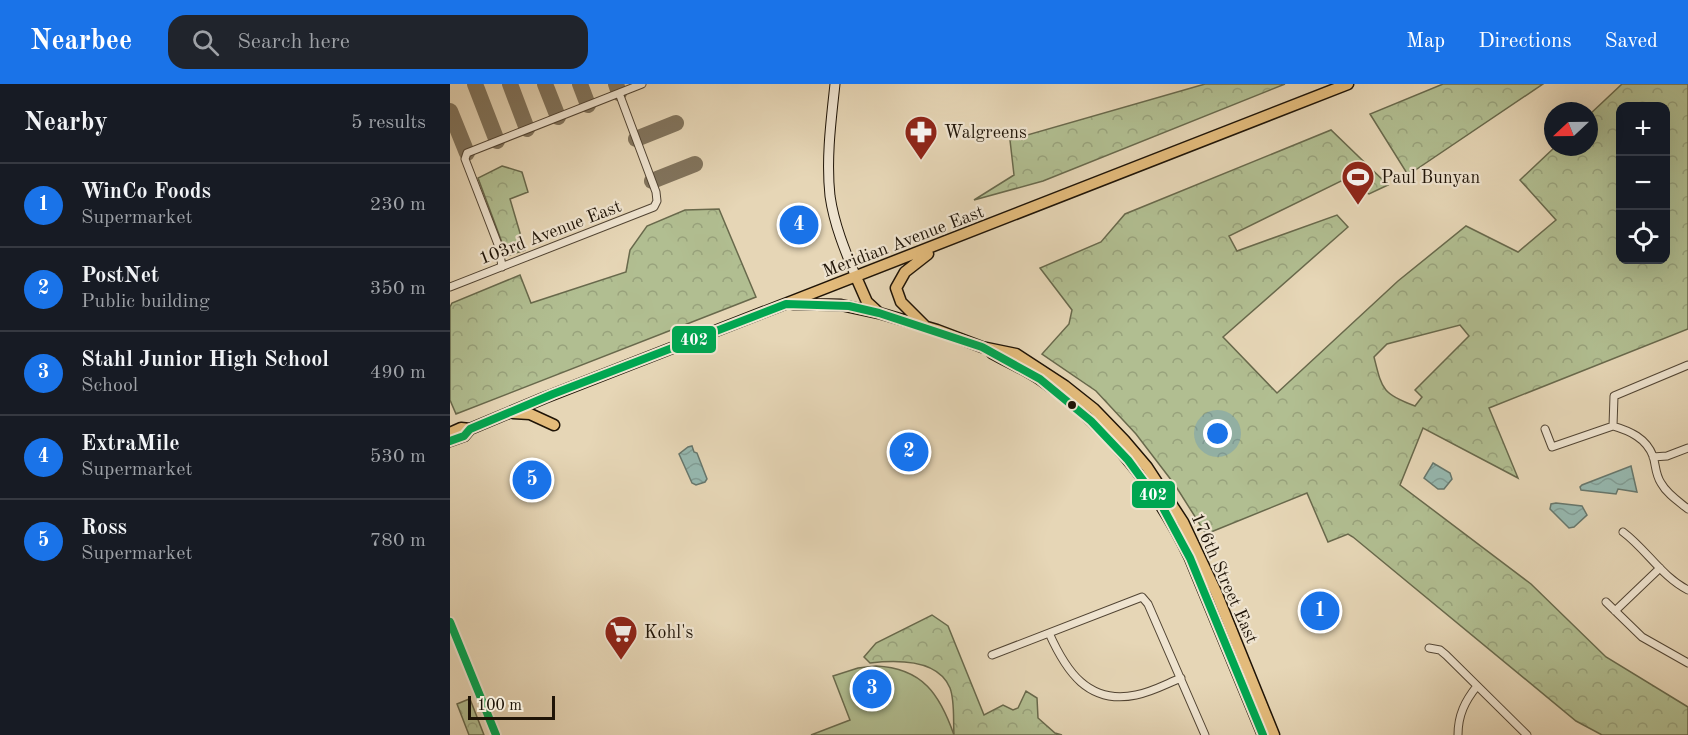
<!DOCTYPE html>
<html lang="en">
<head>
<meta charset="utf-8">
<style>
  :root { --surface:#171b24; --page:#20242c; --text:#f1f3f6; --muted:#9ea1a6; --line:#363941; --accent:#1a73e8 }
  body { margin:0; font-family:"Old Standard TT",serif; background:var(--page); color:var(--text) }
  .controls { position:absolute; right:18px; top:18px; display:grid; overflow:hidden; border-radius:12px; box-shadow:0 6px 24px #0002 }
  .controls button { width:54px; height:54px; display:grid; place-items:center; padding:0; border:0; border-bottom:2px solid var(--line); background:var(--surface); color:var(--text); font:30px sans-serif }
  .compass { position:absolute; left:1094px; top:18px; width:54px; height:54px; border-radius:50%; background:var(--surface); box-shadow:0 6px 24px #0002; rotate:248deg }
  .scale { position:absolute; left:18px; bottom:15px; width:87px; box-sizing:border-box; padding-left:6px; border:3px solid #1f1407; border-top:0; font-size:16px; line-height:21px; white-space:nowrap; color:#1f1407; -webkit-text-stroke:4px #efe4d0; paint-order:stroke }
  .you { position:absolute; left:768px; top:350px; width:21px; height:21px; margin:-15px; border:4px solid #fff; border-radius:50%; background:#1a73e8; box-shadow:0 0 0 9px #1a73e833 }
  .badge { display:grid; place-items:center; width:39px; height:39px; border-radius:50%; background:var(--accent); color:#fff; font-size:20px; font-weight:700 }
  .pin { position:absolute; translate:-50% -50%; border:3px solid #fff; box-shadow:0 2px 6px #0006 }
  .list { margin:0; padding:0; list-style:none }
  h2 { display:flex; justify-content:space-between; align-items:center; height:78px; margin:0; padding:0 24px; font-size:26px }
  h2 small { font-size:20px; font-weight:400; color:var(--muted) }
  .list li { display:grid; grid-template-columns:39px 1fr auto; gap:18px; align-items:center; box-sizing:border-box; height:84px; padding:0 24px; border-top:2px solid var(--line) }
  .list b { display:block; font-size:22px; white-space:nowrap }
  .list p { margin:0; font-size:20px; white-space:nowrap; color:var(--muted) }
  .list em { font-size:20px; font-style:normal; color:var(--muted) }
  .icon { flex:none; width:33px; height:33px; fill:none; stroke:currentColor; stroke-width:2; stroke-linecap:round; stroke-linejoin:round }
  .map { position:relative; flex:none; width:1238px; height:651px; overflow:hidden }
  header { display:flex; align-items:center; gap:36px; box-sizing:border-box; height:84px; padding:0 30px; background:var(--accent); color:#fff }
  header strong { font-size:28px }
  nav { display:flex; gap:33px; margin-inline-start:auto; font-size:21px }
  .search { width:420px; height:54px; background:var(--page); display:flex; align-items:center; gap:15px; box-sizing:border-box; padding:0 21px; border-radius:18px; color:var(--muted); font-size:22px }
  main { display:flex }
  aside { flex:1; background:var(--surface) }
  .map>svg:first-child { display:block }
  .green { fill:#b1be91; stroke:#68694c; stroke-width:1.5 }
  .forest { fill:url(#forest-crowns); stroke:#68694c; stroke-width:1.5; fill-rule:evenodd }
  .water { fill:url(#water-waves); stroke:#66776d; stroke-width:1.5 }
  .lines { fill:none; stroke-linecap:round; stroke-linejoin:round }
  .taxiway { stroke:#82755e; stroke-width:16 }
  .minor-casing { stroke:#514433; stroke-width:9 }
  .tertiary-casing { stroke:#514433; stroke-width:10 }
  .secondary-casing { stroke:#1f1407; stroke-width:11 }
  .primary-casing { stroke:#1f1407; stroke-width:13 }
  .minor { stroke:#efe4d0; stroke-width:7 }
  .tertiary { stroke:#efe4d0; stroke-width:8 }
  .secondary { stroke:#efe4d0; stroke-width:9 }
  .primary { stroke:#e3bb7b; stroke-width:10 }
  .bus-1-casing { stroke:#efe4d0; stroke-width:12 }
  .bus-1 { stroke:#00a651; stroke-width:8 }
  .bus-dot { fill:#1f1407; stroke:#efe4d0; stroke-width:2 }
  .labels { text-anchor:middle; stroke-width:4.5; stroke-linejoin:round; paint-order:stroke }
  .poi-label { font-size:18px; fill:#1f1407; stroke:#efe4d0; text-anchor:start }
  .street-label { font-size:18px; fill:#1f1407; stroke:#efe4d0 }
  .line-badge { stroke:#efe4d0; stroke-width:2 }
  .badge-label { font-size:16px; text-anchor:middle; font-weight:bold; fill:#fff }
</style>
</head>
<body>
<header>
<strong>Nearbee</strong>
<div class="search"><svg class="icon" aria-label="search" viewBox="0 0 24 24"><circle cx="10" cy="10" r="6"/><path d="M15 15l6 6"/></svg>Search here</div>
<nav><a>Map</a><a>Directions</a><a>Saved</a></nav>
</header>
<main>
<aside>
<h2>Nearby<small>5 results</small></h2>
<ul class="list">
<li><span class="badge">1</span><div><b>WinCo Foods</b><p>Supermarket</p></div><em>230 m</em></li>
<li><span class="badge">2</span><div><b>PostNet</b><p>Public building</p></div><em>350 m</em></li>
<li><span class="badge">3</span><div><b>Stahl Junior High School</b><p>School</p></div><em>490 m</em></li>
<li><span class="badge">4</span><div><b>ExtraMile</b><p>Supermarket</p></div><em>530 m</em></li>
<li><span class="badge">5</span><div><b>Ross</b><p>Supermarket</p></div><em>780 m</em></li>
</ul>
</aside>
<div class="map">
<svg width="1238" height="651" viewBox="0 0 1238 651">
  <defs>
    <pattern id="forest-crowns" width="20" height="18" patternUnits="userSpaceOnUse" patternTransform="scale(1.5)"><rect width="20" height="18" fill="#b1be91"/><path d="M2 6a3 3 0 1 1 6 0M12 15a3 3 0 1 1 6 0" fill="none" stroke="#98a27c"/></pattern>
    <pattern id="water-waves" width="16" height="10" patternUnits="userSpaceOnUse" patternTransform="scale(1.5)"><rect width="16" height="10" fill="#96b9b1"/><path d="M0 5q4-4 8 0t8 0" fill="none" stroke="#819e97"/></pattern>
  </defs>
  <rect width="100%" height="100%" fill="#e6d6b6"/>
  <filter id="stains"><feTurbulence type="fractalNoise" baseFrequency=".00333" numOctaves="4"/><feColorMatrix values="0 0 0 0 .2 0 0 0 0 .09 0 0 0 0 .02 0 0 0 .5 -.17"/></filter>
  <radialGradient id="worn" r=".72"><stop offset=".6" stop-color="#630" stop-opacity="0"/><stop offset="1" stop-color="#630" stop-opacity=".3"/></radialGradient>
  <!-- green -->
  <path class="green" d="M426,582C473,584 490,611 504,651H361L400,636L383,592L408,584Z"/>
  <!-- forest -->
  <path class="forest" d="M755,0H835L593,97L524,116L564,91L560,56Z
    M993,0H1093L958,91L920,30Z
    M1172,0H1238V245L1039,324L1068,394L973,344L950,401L1081,500L1156,573L1238,623V651H1152L1126,637L903,453L898,450L878,458L857,409L756,450L725,401L686,350L646,307L592,270L619,240L622,226L590,184L651,158L675,130L881,46L938,101L919,110L891,97L779,152L787,167L887,131L898,143L773,253L827,309L948,197L1016,142L1068,168L1106,136L1070,96L1105,63H1139V31ZM1170,22H1216V176H1170ZM1010,241L1019,252L965,306L972,313L965,322C932,310 932,305 924,273L937,260Z
    M52,82L72,88L78,108L60,115L75,166L57,172L28,94Z
    M269,125L306,213L6,330L0,316V223L2,219L70,191L81,219L176,188L180,166L197,142L235,126Z
    M482,531L498,542L534,631L553,621L563,626L568,624L576,607L587,614L588,634L605,649L612,651H504C503,637 505,617 500,604C488,575 446,576 420,579L414,573L426,559Z
    M19,615H20L34,651H19L7,620Z"/>
  <!-- water -->
  <path class="water" d="M242,362L244,368L247,369L257,395L255,398L246,401L242,399L229,370L238,363Z
    M983,379L1000,389L1002,395L994,405H988L974,394Z
    M1181,382L1187,408L1168,405L1166,410L1131,406L1130,403L1132,401Z
    M1106,419L1132,422L1137,431L1124,443L1119,444L1100,425L1101,420Z"/>
  <g class="lines">
    <!-- taxiway -->
    <path class="taxiway" d="M25,0L47,57
      M60,0L77,45
      M95,0L108,33
      M130,0L138,21
      M166,0L169,9
      M0,27L17,69
      M186,55L226,39
      M202,97L245,80"/>
    <!-- minor casing -->
    <g class="minor-casing">
      <path id="minor" d="M52,183L49,163L15,75L17,69L192,0
        M0,203L204,123L207,117L206,108L169,9
        M1163,342C1180,347 1196,354 1203,372C1206,381 1205,390 1211,399C1217,410 1228,417 1238,425
        M1163,342L1164,312L1238,281
        M1095,345L1102,363L1163,342
        M1203,373L1217,372L1238,364
        M1173,448C1196,465 1212,493 1238,506
        M1156,518L1192,553L1238,579
        M1165,527L1210,484
        M599,549C616,587 638,621 686,611C702,608 716,600 731,594
        M979,564L990,566L996,571L1077,651
        M542,571L692,513L698,520L755,651
        M1008,651C1008,631 1015,617 1027,602"/>
    </g>
    <!-- tertiary casing -->
    <g class="tertiary-casing">
      <path id="tertiary" d="M0,538L46,651"/>
    </g>
    <!-- secondary casing -->
    <g class="secondary-casing">
      <path id="secondary" d="M385,0C381,37 376,75 380,112C384,140 395,167 406,193"/>
    </g>
    <!-- primary casing -->
    <g class="primary-casing">
      <path id="primary" d="M406,193L417,218L429,229L487,246L532,263L566,270L615,302L644,325L674,356L697,383L733,438L766,508L824,651
        M343,220L391,221L428,229
        M476,243L451,218L446,204L455,188L478,170
        M542,269C558,278 575,285 591,296C656,341 706,403 740,474L813,651
        M63,329L80,330L104,341
        M0,349L11,344L20,345
        M0,357L14,352L20,345L94,314L898,0"/>
    </g>
    <!-- minor -->
    <use href="#minor" class="minor"/>
    <!-- tertiary -->
    <use href="#tertiary" class="tertiary"/>
    <!-- secondary -->
    <use href="#secondary" class="secondary"/>
    <!-- primary -->
    <use href="#primary" class="primary"/>
    <!-- bus-1 casing -->
    <g class="bus-1-casing">
      <path id="bus-1" d="M0,357L14,352L20,345L103,310L336,220L399,222L429,229L532,263L590,295L641,337L678,376L712,422L740,474L813,651
        M0,538L46,651"/>
    </g>
    <!-- bus-1 -->
    <use href="#bus-1" class="bus-1"/>
  </g>
  <!-- icons -->
  <defs>
    <g id="pharmacy-pin" transform="scale(1.725)"><path d="M0 17L-7.5 6A9.5 9.5 0 1 1 7.5 6Z" fill="#8f2418" stroke="#efe4d0"/><path d="M-2-6h4v4h4v4h-4v4h-4v-4h-4v-4h4Z" fill="#fff"/></g>
    <g id="stadium-pin" transform="scale(1.725)"><path d="M0 17L-7.5 6A9.5 9.5 0 1 1 7.5 6Z" fill="#8f2418" stroke="#efe4d0"/><path d="M0-5a6.5 5 0 1 0 0 10a6.5 5 0 1 0 0-10ZM-3.5-1.8h7v3.6h-7Z" fill="#fff"/></g>
    <g id="supermarket-pin" transform="scale(1.725)"><path d="M0 17L-7.5 6A9.5 9.5 0 1 1 7.5 6Z" fill="#8f2418" stroke="#efe4d0"/><path d="M-6-5.5h2.5l.6 2H6L4.5 2H-2.5L-4.4-4H-6ZM-1.5 3.2a1.3 1.3 0 1 0 .1 0ZM3 3.2a1.3 1.3 0 1 0 .1 0Z" fill="#fff"/></g>
  </defs>
  <g fill-rule="evenodd">
    <use href="#pharmacy-pin" x="471" y="48"/>
    <use href="#stadium-pin" x="908" y="93"/>
    <use href="#supermarket-pin" x="171" y="548"/>
  </g>
  <!-- markers -->
  <circle class="bus-dot" cx="622" cy="321" r="5"/>
  <g class="labels">
    <!-- poi labels -->
    <g class="poi-label">
      <text x="494" y="54">Walgreens</text>
      <text x="931" y="99">Paul Bunyan</text>
      <text x="194" y="554">Kohl's</text>
    </g>
    <!-- street labels -->
    <g class="street-label">
      <text transform="translate(100 148) rotate(-21)" y="6">103rd Avenue East</text>
      <text transform="translate(453 157) rotate(-21)" y="6">Meridian Avenue East</text>
      <text transform="translate(775 494) rotate(66)" y="6">176th Street East</text>
    </g>
  </g>
  <g class="line-badge">
    <rect x="221" y="241" width="46" height="29" rx="6" fill="#00a651"/>
    <rect x="681" y="396" width="45" height="29" rx="6" fill="#00a651"/>
  </g>
  <g class="badge-label">
    <text x="244" y="261">402</text>
    <text x="703" y="416">402</text>
  </g>
  <rect width="100%" height="100%" filter="url(#stains)"/>
  <rect width="100%" height="100%" fill="url(#worn)"/>
</svg>
<div class="controls">
<button>+</button>
<button>−</button>
<button><svg class="icon" aria-label="locate" viewBox="0 0 24 24"><circle cx="12" cy="12" r="6"/><path d="M12 2v4M12 18v4M2 12h4M18 12h4"/></svg></button>
</div>
<svg class="compass" viewBox="-18 -18 36 36"><path d="M0-13l5 13h-10z" fill="#e53935"/><path d="M0 13l5-13h-10z" fill="#9ea1a6"/></svg>
<div class="scale">100 m</div>
<div class="you"></div>
<div class="pin badge" style="left:870px;top:527px">1</div>
<div class="pin badge" style="left:459px;top:368px">2</div>
<div class="pin badge" style="left:422px;top:605px">3</div>
<div class="pin badge" style="left:349px;top:141px">4</div>
<div class="pin badge" style="left:82px;top:396px">5</div>
</div>
</main>
</body>
</html>
